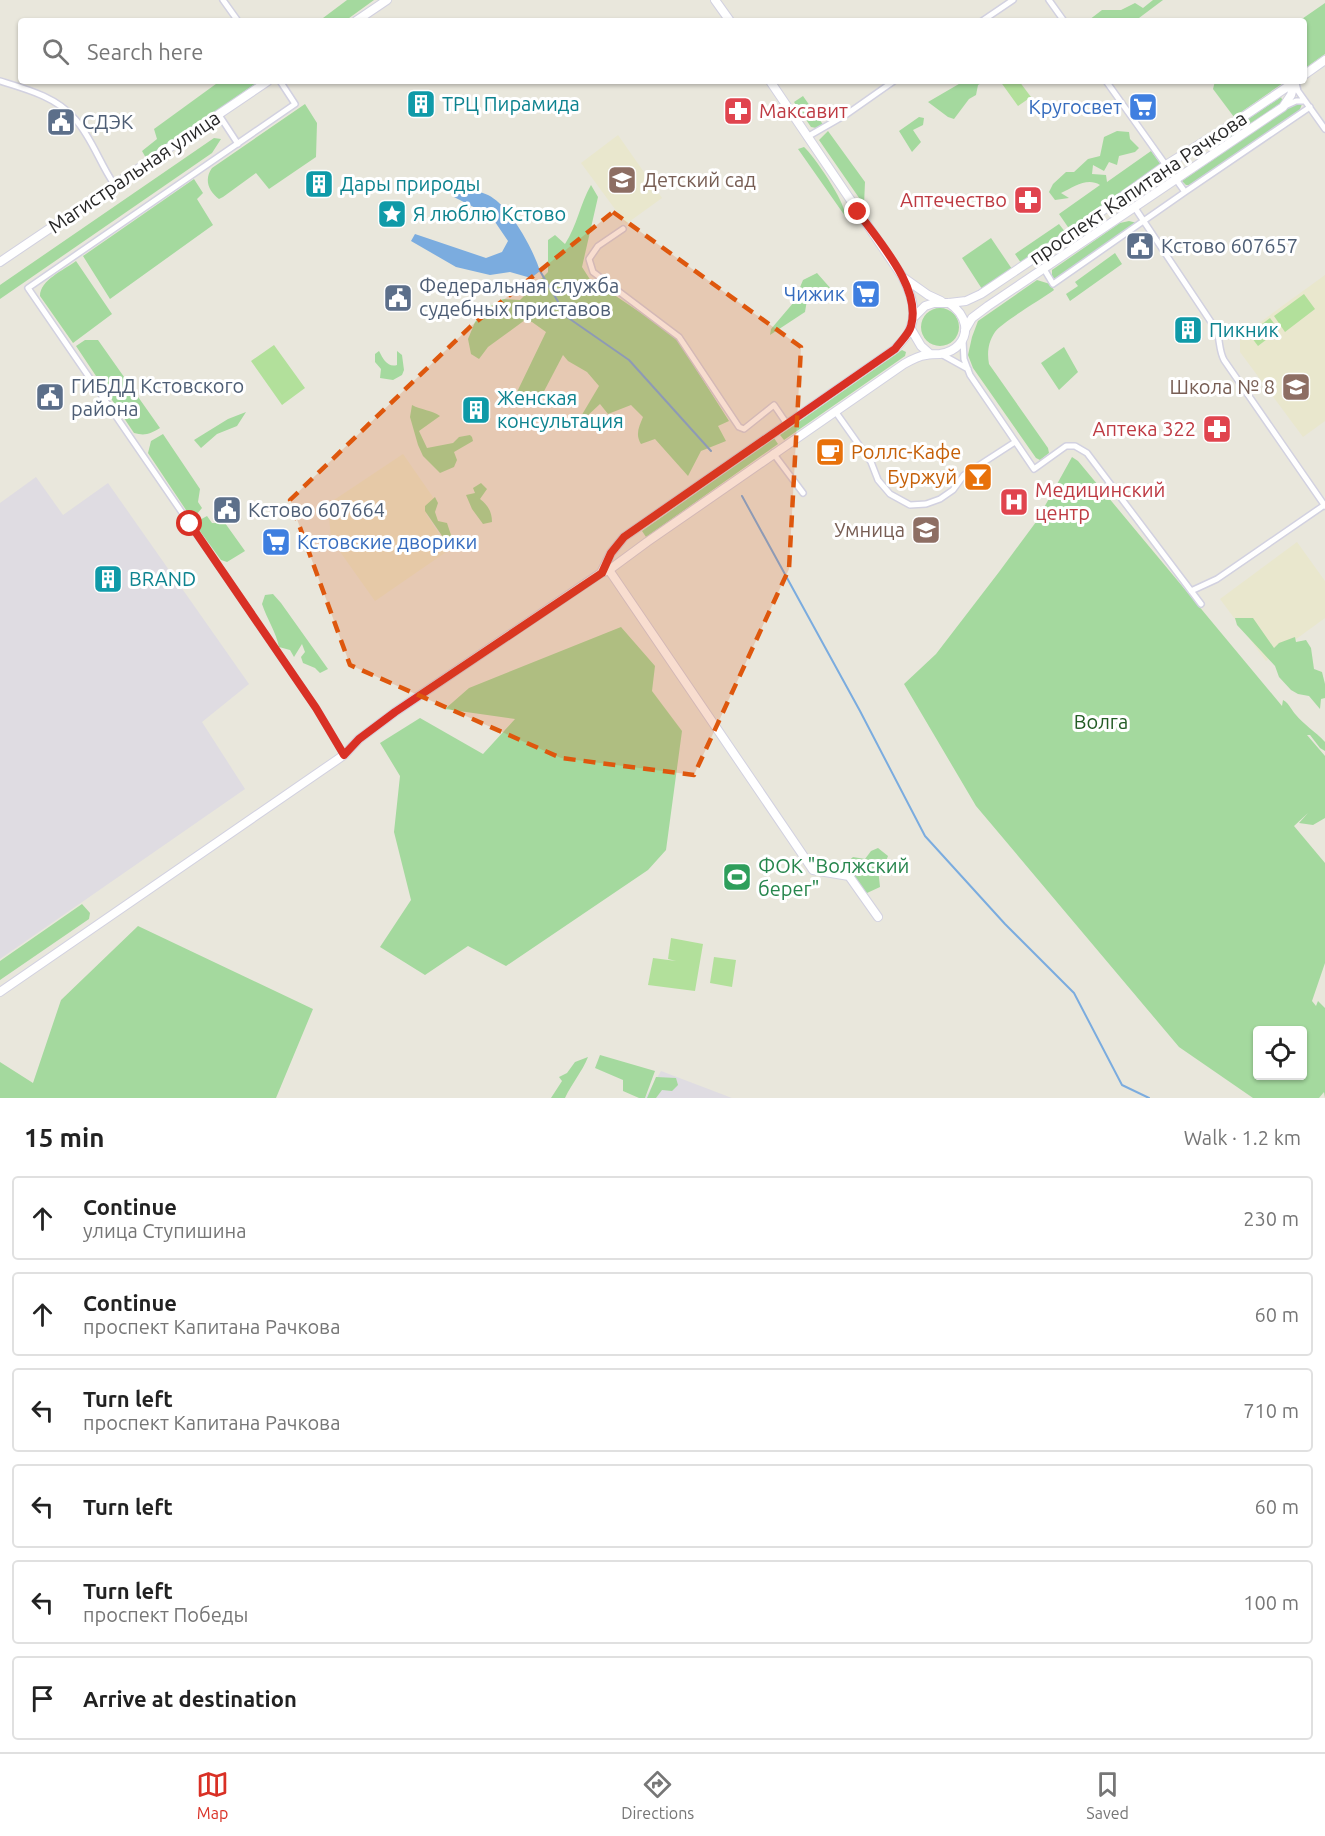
<!DOCTYPE html>
<html lang="en">
<head>
<meta charset="utf-8">
<style>
  :root { --surface:#fff; --page:#f6f6f6; --text:#222; --muted:#767676; --line:#e0e0e0; --accent:#d93025 }
  body { margin:0; font-family:Ubuntu,sans-serif; background:var(--page); color:var(--text) }
  .controls { position:absolute; right:18px; bottom:18px; display:grid; overflow:hidden; border-radius:6px; box-shadow:0 2px 4px #0004 }
  .controls button { width:54px; height:54px; display:grid; place-items:center; padding:0; border:0; border-bottom:2px solid var(--line); background:var(--surface); color:var(--text); font:30px sans-serif }
  .stop { position:absolute; width:18px; height:18px; margin:-14px; border:4px solid #d93025; border-radius:50%; background:#fff }
  .stop.end { background:#d93025; border-color:#fff; box-shadow:0 2px 6px #0008 }
  .list { margin:0; padding:0; list-style:none }
  h2 { display:flex; justify-content:space-between; align-items:center; height:78px; margin:0; padding:0 24px; font-size:26px }
  h2 small { font-size:20px; font-weight:400; color:var(--muted) }
  .list li { display:grid; grid-template-columns:39px 1fr auto; gap:18px; align-items:center; box-sizing:border-box; height:84px; margin:0 12px 12px; padding:0 12px; border:2px solid var(--line); border-radius:6px }
  .list b { display:block; font-size:22px; white-space:nowrap }
  .list p { margin:0; font-size:20px; white-space:nowrap; color:var(--muted) }
  .list em { font-size:20px; font-style:normal; color:var(--muted) }
  .icon { flex:none; width:33px; height:33px; fill:none; stroke:currentColor; stroke-width:2; stroke-linecap:round; stroke-linejoin:round }
  .map { position:relative; flex:none; width:1325px; height:1098px; overflow:hidden }
  .search { position:absolute; background:var(--surface); box-shadow:0 2px 4px #0004; left:18px; right:18px; top:18px; height:66px; display:flex; align-items:center; gap:15px; box-sizing:border-box; padding:0 21px; border-radius:6px; color:var(--muted); font-size:22px }
  .sheet { height:654px; background:var(--surface) }
  nav { display:flex; justify-content:space-around; align-items:center; box-sizing:border-box; height:84px; border-top:2px solid var(--line); background:var(--surface); font-size:16px; color:var(--muted) }
  nav a { display:grid; justify-items:center; gap:3px }
  nav .on { color:var(--accent) }
  .map>svg:first-child { display:block }
  .industrial { fill:#dfdce2 }
  .education { fill:#e9e7cd }
  .green { fill:#a4d99e; fill-rule:evenodd }
  .pitch { fill:#b2e09b }
  .water { fill:#7bacdf }
  .lines { fill:none; stroke-linecap:round; stroke-linejoin:round }
  .stream { stroke:#7bacdf; stroke-width:2 }
  .street-casing { stroke:#d2d1e0; stroke-width:8 }
  .secondary-casing { stroke:#d2d1e0; stroke-width:10 }
  .street { stroke:#fff; stroke-width:5 }
  .secondary { stroke:#fff; stroke-width:8 }
  .route { stroke:#d93025; stroke-width:8 }
  .marked { fill:#de570d; fill-opacity:0.2; stroke:#de570d; stroke-width:4.5; stroke-dasharray:12 8; stroke-linejoin:round }
  .labels { text-anchor:middle; stroke-width:6; stroke-linejoin:round; paint-order:stroke }
  .culture-label { font-size:20px; fill:#0d838f; stroke:#fff; text-anchor:start }
  .shop-label { font-size:20px; fill:#366cbe; stroke:#fff; text-anchor:end }
  .health-label { font-size:20px; fill:#be3a42; stroke:#fff; text-anchor:start }
  .service-label { font-size:20px; fill:#4e5e75; stroke:#fff; text-anchor:start }
  .street-label { font-size:20px; fill:#282828; stroke:#fff }
  .education-label { font-size:20px; fill:#785e54; stroke:#fff; text-anchor:end }
  .food-label { font-size:20px; fill:#c56008; stroke:#fff; text-anchor:start }
  .park-label { font-size:20px; fill:#225c24; stroke:#fff }
  .leisure-label { font-size:20px; fill:#27864d; stroke:#fff; text-anchor:start }
</style>
</head>
<body>
<div class="map">
<svg width="1325" height="1098" viewBox="0 0 1325 1098">
  <rect width="100%" height="100%" fill="#e9e7dc"/>
  <!-- industrial -->
  <path class="industrial" d="M36,477L63,515L108,483L249,684L202,722L245,789L0,959V503Z
    M661,1071L732,1098H645Z"/>
  <!-- education -->
  <path class="education" d="M618,135L662,198L626,224L581,163Z
    M1325,275V421L1303,437L1240,352V337Z
    M403,454L437,503L426,514L449,550L375,601L331,539L328,504Z
    M1297,542L1325,581V618L1266,661L1220,599Z"/>
  <!-- green -->
  <path class="green" d="M347,0H374L345,21H319Z
    M1153,0H1163L1135,21L1089,20L1102,10H1121L1135,3L1143,8Z
    M1325,3V54L1304,69V21H1299Z
    M220,81H259L157,153L146,158L142,151L157,139L154,129Z
    M964,81H985L978,85L976,95L969,99L954,119L948,117L928,102Z
    M1215,81H1286L1234,117L1213,89Z
    M803,96L824,126L816,128L811,127L794,102Z
    M1281,97L1283,102L1218,145L1214,142Z
    M1297,102L1302,104L1299,112L1192,185H1186L1182,181Z
    M305,104L317,123L316,157L269,189L256,173L223,197L219,199C208,191 204,179 212,168Z
    M919,117L924,118L923,125L913,130L921,142L912,152L899,131Z
    M828,131L865,182L864,205L819,140Z
    M1117,131L1129,132L1130,139L1139,148L1135,152L1119,156L1117,165L1109,162L1104,171L1093,165L1092,174L1106,175L1107,182L1151,151L1162,166L1070,230L1059,214L1100,185C1087,177 1074,187 1061,193L1069,198L1055,200L1049,192L1053,184L1066,172H1074L1088,159L1100,156L1104,137Z
    M214,138L221,139L212,153L0,299V285Z
    M804,147C814,156 847,204 845,216L798,149Z
    M194,179L203,193L197,199L213,225L110,299L83,256Z
    M591,185L598,197L582,267L591,281L604,288L675,336L729,421L718,426L726,441L701,451L688,476L655,439L641,444C635,434 639,427 643,417L631,405L608,414L600,404L585,418H580L599,386L587,372L568,361L563,355L541,397L533,404L517,392L546,332L532,322L525,320L488,347L479,359L471,354L468,339L475,322L489,307L503,299L520,300L548,272V240L555,235L565,244C577,226 580,204 591,185Z
    M1129,221L1137,223L1054,280L1052,276V270L1120,223Z
    M1059,224L1066,233L1021,263L1015,254Z
    M991,238L1012,269L982,289L962,258Z
    M1115,253L1122,264L1070,301L1066,294L1078,286L1075,282Z
    M76,261L112,314L73,343L40,296C40,280 64,270 76,261Z
    M817,273L832,290L823,299L814,290L808,294L805,312L770,335L771,329L794,302L803,280Z
    M1037,280L1050,284L1054,290C1042,299 1002,322 995,332C988,342 987,353 989,364L1048,448L1049,453L1040,460L1036,458L973,368L968,355L972,337L978,321Z
    M921 327a19 19 0 1 1 38 0a19 19 0 1 1-38 0Z
    M85,340H98L160,428C150,434 145,436 134,433L76,346Z
    M1064,347L1078,372L1059,390L1041,363Z
    M902,350L906,352L905,356L784,440L780,435Z
    M379,351C383,359 388,368 397,365V351L402,355L404,370L402,375L393,380L380,378L381,369L375,362V354Z
    M412,405C421,410 432,410 440,416L419,431L427,448L453,443L459,437L470,435L472,437L473,441L454,452L457,460L454,467L440,473L423,456L418,445L410,417Z
    M246,412L237,426L217,434L201,448L194,440L228,419Z
    M163,434L200,489L198,502L202,508L196,515L190,516L148,453L151,441Z
    M774,438L778,444L646,537L642,531Z
    M1072,457L1078,461L1282,706L1283,700C1290,704 1291,710 1296,715C1303,724 1316,732 1325,742V751L1320,748L1310,735H1307L1325,756V818L1313,825L1299,823L1308,813L1294,826L1325,863V963L1312,1001L1316,1006L1318,1001L1325,1008V1098L1324,1092L1319,1098H1253L1179,1047L976,806L904,684L936,654L999,572L1036,522ZM1302,1030V1076H1258V1030Z
    M481,483L487,489L480,499C488,505 492,512 492,522L483,524L472,509L466,495L475,493L473,488Z
    M435,497L438,503L435,512L438,521L447,523L454,544L449,546L425,511V506Z
    M207,516L212,523H225L245,551L227,562L221,560L197,527L196,522Z
    M273,594L281,603L328,669L320,673L315,668L303,663L301,657L305,652L302,644L294,657L290,650L279,647C276,632 267,619 262,604L265,595Z
    M1235,618H1253L1274,648L1279,643L1295,637L1296,642L1306,640L1311,648L1314,669L1322,672L1325,684V698L1321,699L1320,709L1309,696L1298,694L1291,690L1279,677L1275,666L1237,625Z
    M621,627L655,666L652,691L682,731L666,850L648,870L506,966L468,946L425,975L380,947L411,900L394,832L400,776L380,743L420,718L483,754L515,719L445,709L469,688Z
    M878,848L888,856L886,861L877,859L880,887L867,893L852,885L855,876L848,878L844,865L853,857L865,859L871,851Z
    M82,904L90,913L89,919L0,980V961Z
    M138,926L313,1009L276,1098H0V1062L33,1083L61,1000Z
    M600,1055L655,1071L645,1098H639L623,1091V1080L595,1068Z
    M588,1057C582,1072 572,1083 565,1098H551L562,1081L559,1077L567,1073L575,1062Z
    M656,1077L676,1078L678,1085L672,1091L662,1090L656,1098H647Z"/>
  <!-- pitch -->
  <path class="pitch" d="M1000,81H1019L1031,97L1018,106Z
    M1304,294L1315,309L1285,332L1274,316Z
    M1270,318L1279,330L1258,346L1249,334Z
    M274,345L305,388L282,405L251,361Z
    M671,938L703,944L695,991L648,985L653,958L676,961L668,959Z
    M714,957L736,960L732,987L710,983Z"/>
  <!-- water -->
  <path class="water" d="M461,188C469,190 480,191 488,195C510,206 533,249 540,271L531,278L510,272L490,275L456,267L411,241L415,234L486,258L502,252L508,241L491,216L454,197Z"/>
  <g class="lines">
    <!-- stream -->
    <path class="stream" d="M540,271L567,317L629,360L711,451
      M742,496L860,711L925,836L1005,924L1074,993L1122,1085L1149,1098"/>
    <!-- street casing -->
    <g class="street-casing">
      <path id="street" d="M223,0L238,21
        M1049,0L1064,21
        M982,21L1013,0
        M0,81C26,89 57,97 75,119C92,138 100,164 114,184
        M280,81L295,104L28,288L316,708L344,755
        M1106,81L1185,192L1310,107
        M1296,83L1298,91L1325,129
        M1285,106L1296,101H1305
        M219,115L238,144
        M807,137L847,114L894,81
        M1135,208L1217,331C1220,341 1219,351 1224,360L1325,506
        M623,229L598,246L589,259L593,272L679,337L739,427L744,429L774,405L787,424
        M1044,269L1053,284L1185,192
        M963,341L964,359L970,375L1034,469L1066,446H1075L1087,453L1201,604
        M941,354L968,369
        M835,411L871,462L878,480L890,494L910,505L926,504L940,499L953,490L964,475L1015,442
        M773,453L803,493
        M1191,591L1217,579L1323,506"/>
    </g>
    <!-- secondary casing -->
    <g class="secondary-casing">
      <path id="secondary" d="M715,0L730,21
        M356,21L387,0
        M1304,75L1325,60
        M0,262L268,81
        M904,278L928,295L941,301
        M913,318L925,306L934,303H949L966,301L981,294L1070,234L1166,165L1234,123L1296,81
        M911,329L921,346L930,354
        M965,330L972,318L988,306L1283,107L1291,95L1295,81
        M609,570L813,870L849,876L878,917
        M601,573L609,570L647,542L904,364C911,360 918,356 926,355C931,354 935,354 940,354C955,352 967,341 965,325C963,315 958,309 949,303
        M0,992L344,755L359,739L395,712L601,573L611,553L624,537L895,349C900,343 908,336 910,329C918,311 910,292 902,276L770,81"/>
    </g>
    <!-- street -->
    <use href="#street" class="street"/>
    <!-- secondary -->
    <use href="#secondary" class="secondary"/>
  </g>
  <g class="lines">
    <!-- route -->
    <path class="route" d="M190,524L316,708L344,755L359,739L395,712L602,573L611,553L624,537L895,349C900,342 909,334 911,326C922,288 879,242 858,212"/>
  </g>
  <!-- marked area -->
  <path class="marked" d="M613,212L801,347L789,569L694,775L561,758L350,665L290,500L471,326Z"/>
  <!-- icons -->
  <defs>
    <g id="building-square" transform="scale(1.5)"><rect x="-9" y="-9" width="18" height="18" rx="4" fill="#0f9aa8" stroke="#fff"/><path d="M-4-6H4V6H1V3H-1V6H-4ZM-2.5-4.3h1.7v1.8h-1.7ZM.8-4.3h1.7v1.8H.8ZM-2.5-1h1.7V.8h-1.7ZM.8-1h1.7V.8H.8Z" fill="#fff"/></g>
    <g id="supermarket-square" transform="scale(1.5)"><rect x="-9" y="-9" width="18" height="18" rx="4" fill="#3f7fe0" stroke="#fff"/><path d="M-6-5.5h2.5l.6 2H6L4.5 2H-2.5L-4.4-4H-6ZM-1.5 3.2a1.3 1.3 0 1 0 .1 0ZM3 3.2a1.3 1.3 0 1 0 .1 0Z" fill="#fff"/></g>
    <g id="pharmacy-square" transform="scale(1.5)"><rect x="-9" y="-9" width="18" height="18" rx="4" fill="#e0444e" stroke="#fff"/><path d="M-2-6h4v4h4v4h-4v4h-4v-4h-4v-4h4Z" fill="#fff"/></g>
    <g id="civic-square" transform="scale(1.5)"><rect x="-9" y="-9" width="18" height="18" rx="4" fill="#5c6f8a" stroke="#fff"/><path d="M-.6-6.5H3V-4.5H.6V-3L4-1V1h2V6H-6V1h2V-1L-.6-3ZM-1.2 2.5V6h2.4V2.5Z" fill="#fff"/></g>
    <g id="school-square" transform="scale(1.5)"><rect x="-9" y="-9" width="18" height="18" rx="4" fill="#8d6e63" stroke="#fff"/><path d="M0-5L7-2L0 1L-7-2ZM-4 1L0 2.5L4 1V4Q0 6-4 4Z" fill="#fff"/></g>
    <g id="sight-square" transform="scale(1.5)"><rect x="-9" y="-9" width="18" height="18" rx="4" fill="#0f9aa8" stroke="#fff"/><path d="M0-6L1.8-2.2L6-1.7L2.9 1.2L3.7 5.4L0 3.3L-3.7 5.4L-2.9 1.2L-6-1.7L-1.8-2.2Z" fill="#fff"/></g>
    <g id="cafe-square" transform="scale(1.5)"><rect x="-9" y="-9" width="18" height="18" rx="4" fill="#e8710a" stroke="#fff"/><path d="M-5.5-4.5H6V0H3Q3 3.5 0 3.5H-2.5Q-5.5 3.5-5.5 0ZM3-3.2v2h1.7v-2ZM-6 4.5H4V6H-6Z" fill="#fff"/></g>
    <g id="bar-square" transform="scale(1.5)"><rect x="-9" y="-9" width="18" height="18" rx="4" fill="#e8710a" stroke="#fff"/><path d="M-6-5H6L.8 .8V4.5H3.5V6h-7V4.5H-.8V.8Z" fill="#fff"/></g>
    <g id="hospital-square" transform="scale(1.5)"><rect x="-9" y="-9" width="18" height="18" rx="4" fill="#e0444e" stroke="#fff"/><path d="M-5-5h3v3.5h4V-5h3V5h-3V1.5h-4V5h-3Z" fill="#fff"/></g>
    <g id="stadium-square" transform="scale(1.5)"><rect x="-9" y="-9" width="18" height="18" rx="4" fill="#2e9e5b" stroke="#fff"/><path d="M0-5a6.5 5 0 1 0 0 10a6.5 5 0 1 0 0-10ZM-3.5-1.8h7v3.6h-7Z" fill="#fff"/></g>
  </defs>
  <g fill-rule="evenodd">
    <use href="#building-square" x="421" y="104"/>
    <use href="#supermarket-square" x="1143" y="107"/>
    <use href="#pharmacy-square" x="738" y="111"/>
    <use href="#civic-square" x="61" y="122"/>
    <use href="#school-square" x="622" y="180"/>
    <use href="#building-square" x="319" y="184"/>
    <use href="#pharmacy-square" x="1028" y="200"/>
    <use href="#sight-square" x="392" y="214"/>
    <use href="#civic-square" x="1140" y="246"/>
    <use href="#supermarket-square" x="866" y="294"/>
    <use href="#civic-square" x="398" y="298"/>
    <use href="#building-square" x="1188" y="330"/>
    <use href="#school-square" x="1296" y="387"/>
    <use href="#civic-square" x="50" y="397"/>
    <use href="#building-square" x="476" y="410"/>
    <use href="#pharmacy-square" x="1217" y="429"/>
    <use href="#cafe-square" x="830" y="452"/>
    <use href="#bar-square" x="978" y="477"/>
    <use href="#hospital-square" x="1014" y="502"/>
    <use href="#civic-square" x="227" y="510"/>
    <use href="#school-square" x="926" y="530"/>
    <use href="#supermarket-square" x="276" y="542"/>
    <use href="#building-square" x="108" y="579"/>
    <use href="#stadium-square" x="737" y="877"/>
  </g>
  <g class="labels">
    <!-- culture labels -->
    <g class="culture-label">
      <text x="442" y="111">ТРЦ Пирамида</text>
      <text x="340" y="191">Дары природы</text>
      <text x="413" y="221">Я люблю Кстово</text>
      <text x="1209" y="337">Пикник</text>
      <text x="497" y="405">Женская<tspan x="497" dy="23">консультация</tspan></text>
      <text x="129" y="586">BRAND</text>
    </g>
    <!-- shop labels -->
    <g class="shop-label">
      <text x="1122" y="114">Кругосвет</text>
      <text x="845" y="301">Чижик</text>
      <text x="297" y="549" text-anchor="start">Кстовские дворики</text>
    </g>
    <!-- health labels -->
    <g class="health-label">
      <text x="759" y="118">Максавит</text>
      <text x="1007" y="207" text-anchor="end">Аптечество</text>
      <text x="1196" y="436" text-anchor="end">Аптека 322</text>
      <text x="1035" y="497">Медицинский<tspan x="1035" dy="23">центр</tspan></text>
    </g>
    <!-- service labels -->
    <g class="service-label">
      <text x="82" y="129">СДЭК</text>
      <text x="1161" y="253">Кстово 607657</text>
      <text x="419" y="293">Федеральная служба<tspan x="419" dy="23">судебных приставов</tspan></text>
      <text x="71" y="393">ГИБДД Кстовского<tspan x="71" dy="23">района</tspan></text>
      <text x="248" y="517">Кстово 607664</text>
    </g>
    <!-- street labels -->
    <g class="street-label">
      <text transform="translate(134 172) rotate(-34)" y="7">Магистральная улица</text>
      <text transform="translate(1138 188) rotate(-34)" y="7">проспект Капитана Рачкова</text>
    </g>
    <!-- education labels -->
    <g class="education-label">
      <text x="643" y="187" text-anchor="start">Детский сад</text>
      <text x="1275" y="394">Школа № 8</text>
      <text x="905" y="537">Умница</text>
    </g>
    <!-- food labels -->
    <g class="food-label">
      <text x="851" y="459">Роллс-Кафе</text>
      <text x="957" y="484" text-anchor="end">Буржуй</text>
    </g>
    <!-- park labels -->
    <g class="park-label">
      <text x="1101" y="729">Волга</text>
    </g>
    <!-- leisure labels -->
    <g class="leisure-label">
      <text x="758" y="873">ФОК "Волжский<tspan x="758" dy="23">берег"</tspan></text>
    </g>
  </g>
</svg>
<div class="controls">
<button><svg class="icon" aria-label="locate" viewBox="0 0 24 24"><circle cx="12" cy="12" r="6"/><path d="M12 2v4M12 18v4M2 12h4M18 12h4"/></svg></button>
</div>
<div class="stop" style="left:190px;top:524px"></div>
<div class="stop end" style="left:858px;top:212px"></div>
<div class="search"><svg class="icon" aria-label="search" viewBox="0 0 24 24"><circle cx="10" cy="10" r="6"/><path d="M15 15l6 6"/></svg>Search here</div>
</div>
<section class="sheet">
<h2>15 min<small>Walk · 1.2 km</small></h2>
<ul class="list">
<li><svg class="icon" aria-label="ahead" viewBox="0 0 24 24"><path d="M12 20V5M6 11l6-6 6 6"/></svg><div><b>Continue</b><p>улица Ступишина</p></div><em>230 m</em></li>
<li><svg class="icon" aria-label="ahead" viewBox="0 0 24 24"><path d="M12 20V5M6 11l6-6 6 6"/></svg><div><b>Continue</b><p>проспект Капитана Рачкова</p></div><em>60 m</em></li>
<li><svg class="icon" aria-label="left" viewBox="0 0 24 24"><path d="M17 20v-9H6M10 6l-5 5 5 5"/></svg><div><b>Turn left</b><p>проспект Капитана Рачкова</p></div><em>710 m</em></li>
<li><svg class="icon" aria-label="left" viewBox="0 0 24 24"><path d="M17 20v-9H6M10 6l-5 5 5 5"/></svg><div><b>Turn left</b></div><em>60 m</em></li>
<li><svg class="icon" aria-label="left" viewBox="0 0 24 24"><path d="M17 20v-9H6M10 6l-5 5 5 5"/></svg><div><b>Turn left</b><p>проспект Победы</p></div><em>100 m</em></li>
<li><svg class="icon" aria-label="arrive" viewBox="0 0 24 24"><path d="M6 21V4h12l-3 4 3 4H6"/></svg><div><b>Arrive at destination</b></div></li>
</ul>
</section>
<nav>
<a class="on"><svg class="icon" aria-label="map" viewBox="0 0 24 24"><path d="M3 6l6-2 6 2 6-2v14l-6 2-6-2-6 2zM9 4v14M15 6v14"/></svg>Map</a>
<a><svg class="icon" aria-label="directions" viewBox="0 0 24 24"><path d="M12 3l9 9-9 9-9-9zM9 14v-3h6M13 9l2 2-2 2"/></svg>Directions</a>
<a><svg class="icon" aria-label="saved" viewBox="0 0 24 24"><path d="M7 4h10v16l-5-4-5 4z"/></svg>Saved</a>
</nav>
</body>
</html>
